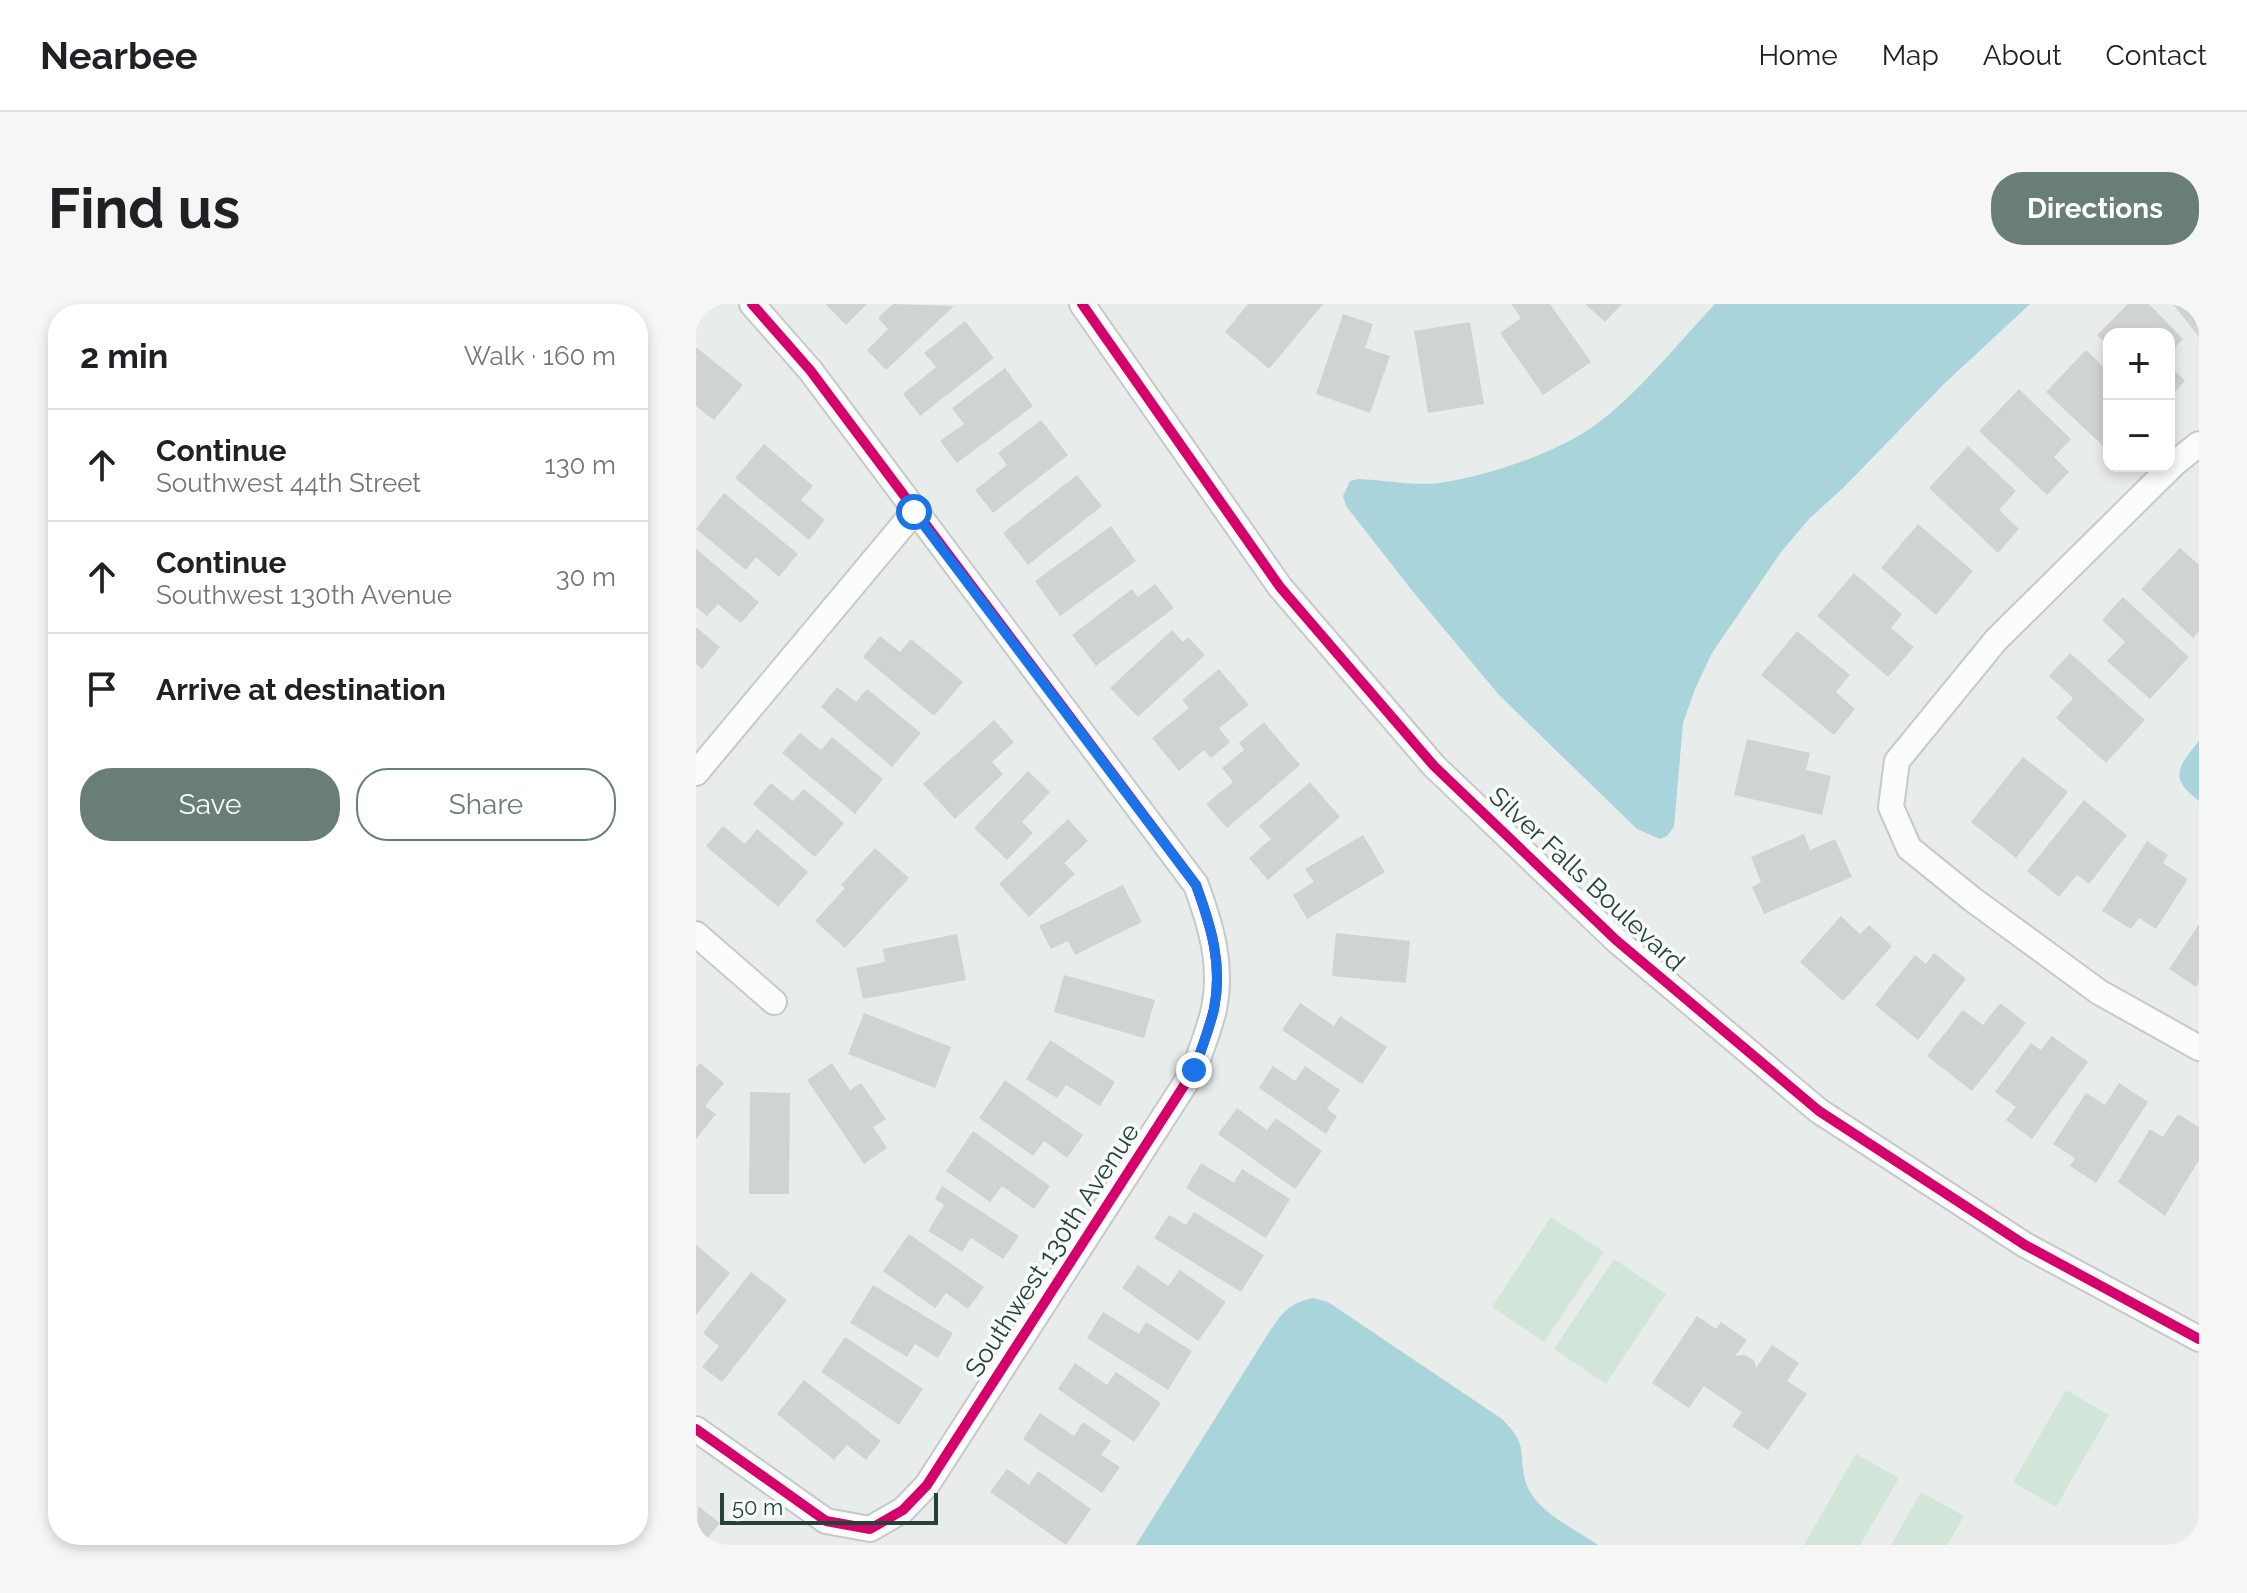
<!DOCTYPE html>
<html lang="en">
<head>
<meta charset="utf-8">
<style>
  :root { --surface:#fff; --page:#f6f6f6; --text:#202124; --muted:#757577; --line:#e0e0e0; --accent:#697e78 }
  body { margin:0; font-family:Raleway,sans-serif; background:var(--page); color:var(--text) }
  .controls { position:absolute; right:24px; top:24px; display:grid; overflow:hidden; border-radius:16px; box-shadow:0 4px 12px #0003 }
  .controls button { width:72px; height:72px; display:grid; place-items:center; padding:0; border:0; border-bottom:2px solid var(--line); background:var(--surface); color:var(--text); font:40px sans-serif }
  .scale { position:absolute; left:24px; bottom:20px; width:218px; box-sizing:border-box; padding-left:8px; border:4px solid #24423a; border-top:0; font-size:22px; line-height:28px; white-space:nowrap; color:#24423a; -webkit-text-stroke:6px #f7fbf9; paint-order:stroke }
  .stop { position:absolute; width:24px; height:24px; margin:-18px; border:6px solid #1a73e8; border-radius:50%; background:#fff }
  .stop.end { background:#1a73e8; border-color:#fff; box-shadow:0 2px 8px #0008 }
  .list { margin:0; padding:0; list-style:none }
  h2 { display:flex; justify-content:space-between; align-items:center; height:104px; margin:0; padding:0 32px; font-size:34px }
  h2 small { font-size:26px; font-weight:400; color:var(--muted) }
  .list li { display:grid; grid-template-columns:52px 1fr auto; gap:24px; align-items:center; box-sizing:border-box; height:112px; padding:0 32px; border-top:2px solid var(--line) }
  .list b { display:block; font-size:30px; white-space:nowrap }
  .list p { margin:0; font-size:26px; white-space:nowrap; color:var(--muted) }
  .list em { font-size:26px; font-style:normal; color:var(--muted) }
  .actions { display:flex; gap:16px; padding:24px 32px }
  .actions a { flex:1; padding:18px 0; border:2px solid var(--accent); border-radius:32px; text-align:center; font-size:28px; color:var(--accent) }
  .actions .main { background:var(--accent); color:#fff }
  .icon { flex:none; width:44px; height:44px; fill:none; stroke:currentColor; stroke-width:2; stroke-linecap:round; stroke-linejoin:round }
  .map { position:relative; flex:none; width:1503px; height:1241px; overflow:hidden; border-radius:32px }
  header { display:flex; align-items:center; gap:48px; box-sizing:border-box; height:112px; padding:0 40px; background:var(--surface); border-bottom:2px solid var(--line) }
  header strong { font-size:38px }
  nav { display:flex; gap:44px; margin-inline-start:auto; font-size:28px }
  .intro { display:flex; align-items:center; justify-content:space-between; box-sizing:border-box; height:192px; padding:0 48px }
  h1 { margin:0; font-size:56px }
  .button { padding:20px 36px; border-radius:32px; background:var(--accent); color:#fff; font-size:28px; font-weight:700 }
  main { display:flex; gap:48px; padding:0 48px }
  aside { flex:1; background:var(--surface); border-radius:32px; box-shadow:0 4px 12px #0003 }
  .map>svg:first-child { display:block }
  .green { fill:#d1e6d8 }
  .water { fill:#a9d4db }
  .building { fill:#cfd4d2 }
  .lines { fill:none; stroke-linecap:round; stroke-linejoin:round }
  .street-casing { stroke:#c5cac8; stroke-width:28 }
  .street { stroke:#fcfcfc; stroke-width:24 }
  .cycleway-casing { stroke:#f7fbf9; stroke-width:15 }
  .cycleway { stroke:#d6006c; stroke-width:10 }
  .route { stroke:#1a73e8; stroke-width:10 }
  .labels { text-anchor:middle; stroke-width:7; stroke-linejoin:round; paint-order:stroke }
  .street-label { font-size:26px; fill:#24423a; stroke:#f7fbf9 }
</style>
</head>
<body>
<header>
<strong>Nearbee</strong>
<nav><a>Home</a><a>Map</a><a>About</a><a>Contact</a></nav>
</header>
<div class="intro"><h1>Find us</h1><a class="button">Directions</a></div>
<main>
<aside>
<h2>2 min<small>Walk · 160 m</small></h2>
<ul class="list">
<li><svg class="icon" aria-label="ahead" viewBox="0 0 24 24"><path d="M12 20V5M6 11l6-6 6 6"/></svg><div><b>Continue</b><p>Southwest 44th Street</p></div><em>130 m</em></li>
<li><svg class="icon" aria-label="ahead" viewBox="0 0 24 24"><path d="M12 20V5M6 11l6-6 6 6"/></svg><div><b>Continue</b><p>Southwest 130th Avenue</p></div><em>30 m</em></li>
<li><svg class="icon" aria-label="arrive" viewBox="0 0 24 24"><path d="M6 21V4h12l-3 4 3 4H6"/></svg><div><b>Arrive at destination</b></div></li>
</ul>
<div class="actions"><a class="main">Save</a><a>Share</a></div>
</aside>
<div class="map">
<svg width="1503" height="1241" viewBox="0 0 1503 1241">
  <rect width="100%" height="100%" fill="#e8edeb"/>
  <!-- green -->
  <path class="green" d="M855,913L908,948L848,1038L796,1003Z
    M918,955L970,990L910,1080L858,1045Z
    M1370,1086L1413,1111L1360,1203L1317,1178Z
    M1160,1150L1203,1174L1164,1241H1108Z
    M1225,1188L1268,1212L1251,1241H1195Z"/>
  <!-- water -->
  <path class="water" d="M1019,0H1334L1249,79L1148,183L1113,215L1085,248L1016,349L999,385L987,419L978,523L971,532L964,535L941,525L803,391L718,289L650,202L647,192L654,177L663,175C688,176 718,182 743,179C791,172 858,150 898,122C940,92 983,38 1019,0Z
    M1503,437V497C1472,474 1482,463 1503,437Z
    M617,994L632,998L806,1115C834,1143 821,1147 830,1179C839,1207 879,1225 902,1241H440L570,1033C585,1011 590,1000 617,994Z"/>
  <!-- building -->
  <path class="building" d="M129,0H171L150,21Z
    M197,0L258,2L190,66L171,46L192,25L182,14Z
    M552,0H627L573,65L529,28Z
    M815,0H854L895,58L847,91L804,29L825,14Z
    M889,0H926L909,18Z
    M1432,0H1453L1487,35L1473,49V30H1413V43L1401,31Z
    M1477,0H1503V33Z
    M647,10L677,20L669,44L694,52L674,109L620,90Z
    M269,17L298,54L224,112L207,90L240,63L228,49Z
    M774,18L788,100L732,109L718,27Z
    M0,43L47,81L18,116L0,102Z
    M1390,46L1413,68V138L1408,143L1350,88Z
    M1473,60L1489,77L1473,93Z
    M309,64L337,102L261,159L244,137L268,120L256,104Z
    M1323,85L1375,135L1358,153L1373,168L1351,191L1283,127Z
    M345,116L372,151L297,209L279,186L311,161L302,149Z
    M68,140L117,182L105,196L129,216L113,236L39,174Z
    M1272,142L1320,187L1303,206L1323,225L1302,249L1233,184Z
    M381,171L406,202L332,261L307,229Z
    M28,189L102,250L83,273L60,253L50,266L0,225Z
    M1222,220L1277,267L1240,311L1185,264Z
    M415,222L440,257L364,312L339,277Z
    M1484,244L1503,261V328L1497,334L1445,285Z
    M0,245L63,298L45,319L22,300L11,312L0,303Z
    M1158,269L1206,310L1195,324L1218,343L1192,373L1121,312Z
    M459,280L478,304L400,362L376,331L436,285L442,293Z
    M1427,293L1493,353L1454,395L1411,357L1429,338L1406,316Z
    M0,323L24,343L6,365L0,360Z
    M476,326L487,338L492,333L509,351L442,413L414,384Z
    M1101,327L1154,371L1140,388L1159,405L1138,431L1065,371Z
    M184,332L204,348L215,335L267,378L238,412L167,353Z
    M1374,349L1449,416L1410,459L1360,414L1377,394L1353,372Z
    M523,365L553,401L523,424L534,438L515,454L508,446L483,467L456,434L493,404L486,396Z
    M141,383L160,398L171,385L225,429L196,463L125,403Z
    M298,416L318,438L296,458L307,470L259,515L227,480Z
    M568,418L604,461L531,524L510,500L537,478L526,464L548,446L543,439Z
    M104,429L125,446L136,433L187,475L159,510L86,449Z
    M1051,435L1114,449L1110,466L1135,472L1126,511L1038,491Z
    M1327,453L1372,488L1320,554L1275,518Z
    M332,467L354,488L326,518L337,529L311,556L278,524Z
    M614,478L644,513L572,576L553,554L575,535L563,522Z
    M75,479L97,497L108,485L148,519L119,553L57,500Z
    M1388,496L1431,531L1393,580L1381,571L1363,593L1331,567Z
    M372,515L392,537L368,559L379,570L333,613L303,580Z
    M27,522L49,540L61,525L112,568L82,603L10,542Z
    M1108,530L1114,546L1139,535L1156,573L1068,610L1056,583L1065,578L1055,553Z
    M667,531L689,568L611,615L597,591L618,578L609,565Z
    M1451,537L1472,551L1467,559L1492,575L1460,625L1443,614L1435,625L1406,607Z
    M179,544L213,574L149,644L119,617L149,584L145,581Z
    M427,581L446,618L379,651L372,637L355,645L343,622Z
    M1145,612L1164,630L1173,621L1196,642L1147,697L1104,658Z
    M1503,620V678L1500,683L1473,665Z
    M640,629L714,637L710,679L636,672Z
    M261,630L270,676L167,695L160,664L189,658L187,645Z
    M1238,649L1270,675L1222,736L1179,701L1219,651L1230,660Z
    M368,671L459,696L448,734L358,708Z
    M604,699L638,722L644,712L691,743L666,780L586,726Z
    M1304,699L1330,719L1276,787L1231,752L1267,706L1287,721Z
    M168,709L255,743L239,784L152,750Z
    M1356,732L1392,758L1336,835L1310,816L1320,803L1299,788L1335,739L1345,746Z
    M354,736L419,778L404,802L370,781L361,794L330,775Z
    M4,759L28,779L9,802L20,810L0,835V764Z
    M136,759L154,786L165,779L190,815L177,823L191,844L168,860L111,776Z
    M577,762L599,777L609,762L644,786L631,805L641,812L630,830L563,784Z
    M309,776L387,831L371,854L348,837L337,852L283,814Z
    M1423,779L1452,798L1400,879L1374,862L1379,854L1357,840L1390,789L1409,801Z
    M54,788L94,789L93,890H53Z
    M541,804L571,826L580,814L626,847L599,885L522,830Z
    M1482,810L1503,823V856L1469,912L1422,878L1454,825L1467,833Z
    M277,827L354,882L338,905L306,882L294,898L250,867Z
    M505,859L538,879L546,865L594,895L570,934L490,884Z
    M246,882L323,932L307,955L275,934L266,948L232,927L248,901L239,895Z
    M498,908L568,951L545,988L458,934L473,911L490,921Z
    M213,930L288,983L272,1005L250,989L239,1004L187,967Z
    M0,941L34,969L0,1011Z
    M442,961L472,982L484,966L530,998L502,1037L426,984Z
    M55,968L91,996L26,1078L6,1063L23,1042L7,1029Z
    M177,981L257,1029L242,1054L219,1040L211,1053L154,1019Z
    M407,1008L443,1030L450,1018L496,1047L472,1086L391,1034Z
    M1001,1012L1020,1025L1025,1018L1051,1036L1039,1052L1049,1051L1058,1056L1060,1064L1076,1041L1103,1059L1091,1077L1111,1090L1072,1146L1036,1122L1046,1108L1008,1082L993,1104L956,1079Z
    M149,1033L227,1085L203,1121L125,1068Z
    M379,1059L411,1081L420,1068L465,1099L438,1138L362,1085Z
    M108,1076L185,1137L170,1156L151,1141L138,1156L81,1110Z
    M344,1109L378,1132L387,1118L415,1137L405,1151L424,1163L406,1189L327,1135Z
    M311,1165L333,1181L342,1167L395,1205L370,1241L294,1188Z
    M2,1202L24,1219L6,1241H0Z"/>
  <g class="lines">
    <!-- street casing -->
    <g class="street-casing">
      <path id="street" d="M386,0L584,283L738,462L920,636L1123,807L1329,941L1503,1035
        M1503,140L1479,159L1300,336L1201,457L1195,503L1213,544L1276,595L1403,688L1503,744
        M0,469L218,208
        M0,630L78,698
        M0,1125L130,1217L174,1225L207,1206L231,1181L498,766C505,746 513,726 518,705C527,661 515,622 500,581L114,66L56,0"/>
    </g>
    <!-- street -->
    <use href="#street" class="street"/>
    <!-- cycleway casing -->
    <g class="cycleway-casing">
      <path id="cycleway" d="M386,0L584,283L738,462L920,636L1123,807L1329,941L1503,1035
        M0,1125L130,1217L174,1225L207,1206L231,1181L498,766C505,746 513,726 518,705C527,661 515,622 500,581L114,66L56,0"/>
    </g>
    <!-- cycleway -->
    <use href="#cycleway" class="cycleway"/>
  </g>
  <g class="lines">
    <!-- route -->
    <path class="route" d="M218,208L500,581C515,622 527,661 518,705C513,726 505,746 498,766"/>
  </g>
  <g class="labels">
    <!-- street labels -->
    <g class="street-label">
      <text transform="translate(891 575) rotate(43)" y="9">Silver Falls Boulevard</text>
      <text transform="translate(356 946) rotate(-57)" y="9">Southwest 130th Avenue</text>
    </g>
  </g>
</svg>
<div class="controls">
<button>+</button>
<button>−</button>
</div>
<div class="scale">50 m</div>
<div class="stop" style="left:218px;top:208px"></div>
<div class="stop end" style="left:498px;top:766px"></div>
</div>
</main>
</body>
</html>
